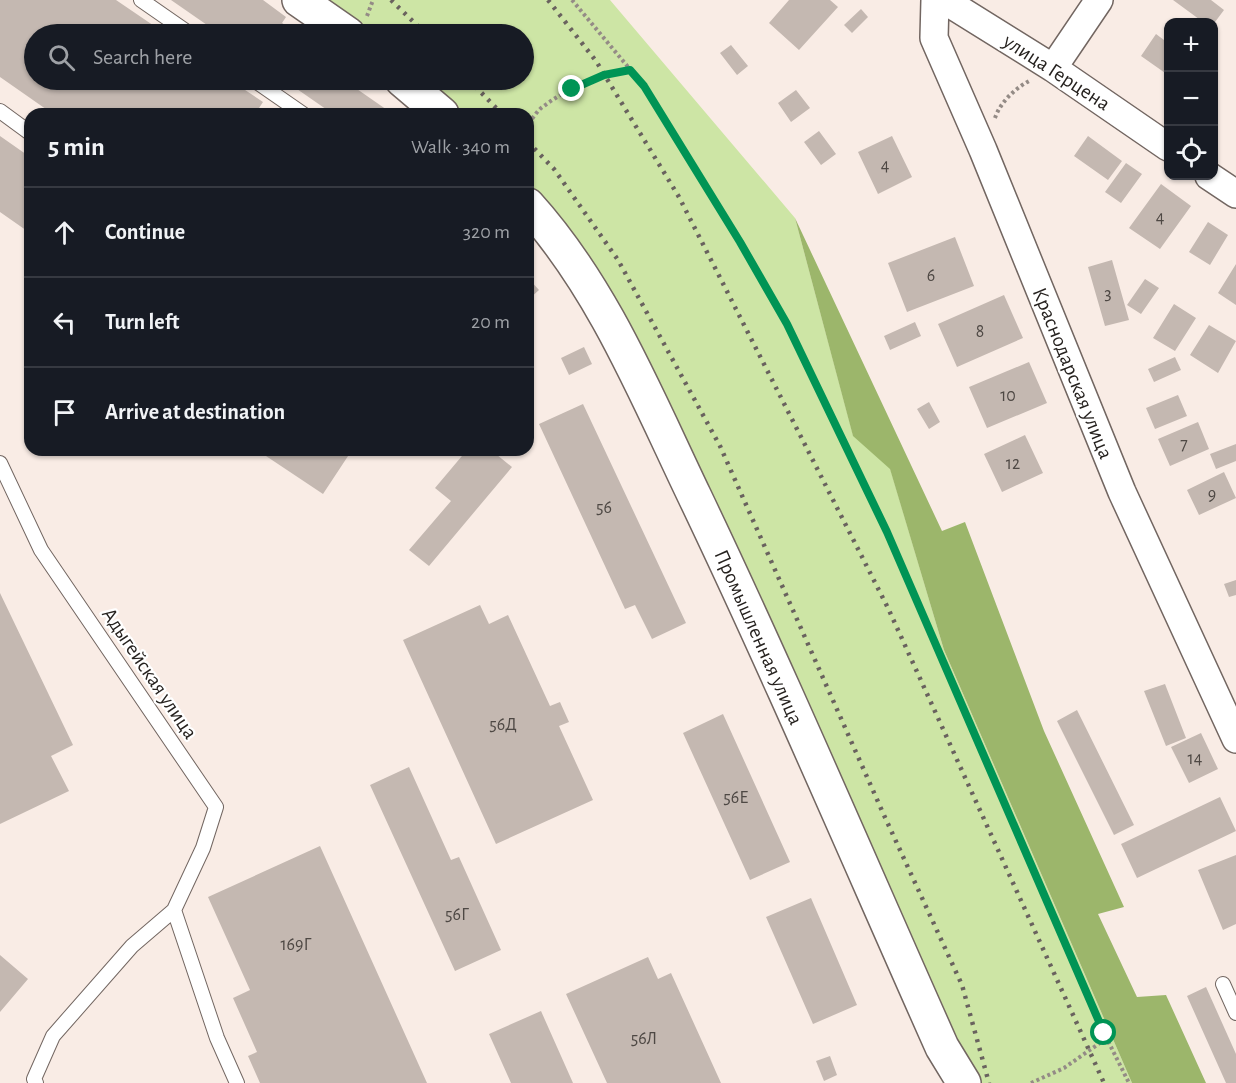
<!DOCTYPE html>
<html lang="en">
<head>
<meta charset="utf-8">
<style>
  :root { --surface:#171b24; --page:#20242c; --text:#f1f3f6; --muted:#9ea1a6; --line:#363941 }
  body { margin:0; font-family:"Alegreya Sans",sans-serif; background:var(--page); color:var(--text) }
  .controls { position:absolute; right:18px; top:18px; display:grid; overflow:hidden; border-radius:12px; box-shadow:0 2px 4px #0004 }
  .controls button { width:54px; height:54px; display:grid; place-items:center; padding:0; border:0; border-bottom:2px solid var(--line); background:var(--surface); color:var(--text); font:30px sans-serif }
  .stop { position:absolute; width:18px; height:18px; margin:-14px; border:4px solid #009455; border-radius:50%; background:#fff }
  .stop.end { background:#009455; border-color:#fff; box-shadow:0 2px 6px #0008 }
  .list { margin:0; padding:0; list-style:none }
  h2 { display:flex; justify-content:space-between; align-items:center; height:78px; margin:0; padding:0 24px; font-size:26px }
  h2 small { font-size:20px; font-weight:400; color:var(--muted) }
  .list li { display:grid; grid-template-columns:39px 1fr auto; gap:18px; align-items:center; box-sizing:border-box; height:90px; padding:0 24px; border-top:2px solid var(--line) }
  .list b { display:block; font-size:22px; white-space:nowrap }
  .list em { font-size:20px; font-style:normal; color:var(--muted) }
  .icon { flex:none; width:33px; height:33px; fill:none; stroke:currentColor; stroke-width:2; stroke-linecap:round; stroke-linejoin:round }
  .map { position:relative; flex:none; width:1236px; height:1083px; overflow:hidden }
  .search { position:absolute; background:var(--surface); box-shadow:0 2px 4px #0004; left:24px; top:24px; width:510px; height:66px; display:flex; align-items:center; gap:15px; box-sizing:border-box; padding:0 21px; border-radius:33px; color:var(--muted); font-size:22px }
  .panel { position:absolute; background:var(--surface); box-shadow:0 2px 4px #0004; left:24px; top:108px; width:510px; height:348px; border-radius:18px }
  .map>svg:first-child { display:block }
  .green { fill:#cde5a5 }
  .forest { fill:#9cb66b }
  .building { fill:#c4b8b1 }
  .lines { fill:none; stroke-linecap:round; stroke-linejoin:round }
  .lane-casing { stroke:#726661; stroke-width:16 }
  .street-casing { stroke:#726661; stroke-width:30 }
  .secondary-casing { stroke:#726661; stroke-width:36 }
  .path { stroke:#948b86; stroke-width:4; stroke-dasharray:3 3; stroke-linecap:butt }
  .lane { stroke:#fff; stroke-width:14 }
  .street { stroke:#fff; stroke-width:27 }
  .secondary { stroke:#fff; stroke-width:33 }
  .rail { stroke:#69625e; stroke-width:4.5; stroke-dasharray:3 6; stroke-linecap:butt }
  .route { stroke:#009455; stroke-width:8 }
  .labels { text-anchor:middle; stroke-width:4.5; stroke-linejoin:round; paint-order:stroke }
  .number-label { font-size:18px; fill:#4e4844 }
  .street-label { font-size:21px; fill:#26221f; stroke:#fff }
</style>
</head>
<body>
<div class="map">
<svg width="1236" height="1083" viewBox="0 0 1236 1083">
  <rect width="100%" height="100%" fill="#f9ece5"/>
  <!-- green -->
  <path class="green" d="M316,0H610L795,218L853,435L890,468L944,650L1132,1083H980L951,1036L528,192V114H454L414,80H524V34H362Z"/>
  <!-- forest -->
  <path class="forest" d="M795,218L942,531L965,522L1044,731L1124,907L1098,914L1137,997L1166,995L1206,1083H1132L944,650L890,469L853,436Z"/>
  <!-- building -->
  <path class="building" d="M0,0H116L166,34H34V80H230L263,102L255,114H53L0,77Z
    M171,0H263L286,17L282,23L299,34H220Z
    M789,0H830L838,7L799,50L769,23Z
    M1173,0H1211L1224,10L1215,22H1203Z
    M861,9L868,17L852,33L844,25Z
    M1156,34L1168,43V75L1141,56Z
    M731,45L748,66L737,75L720,53Z
    M284,80H344L390,112L333,114Z
    M796,90L810,108L791,122L778,103Z
    M819,131L836,154L821,165L804,142Z
    M0,136L30,157V233L0,212Z
    M892,136L912,177L878,194L858,152Z
    M1088,136L1122,161L1108,180L1074,156Z
    M1126,163L1142,174L1121,203L1105,192Z
    M1161,184L1191,206L1160,249L1129,228Z
    M1208,222L1228,235L1210,265L1189,252Z
    M955,237L974,286L907,312L888,263Z
    M1112,260L1129,320L1105,326L1088,267Z
    M1236,264V305L1218,293Z
    M528,278L539,290L528,300Z
    M1145,279L1159,288L1141,314L1127,305Z
    M1004,295L1023,338L957,367L938,324Z
    M1174,304L1196,318L1175,351L1153,338Z
    M915,322L921,336L890,350L884,336Z
    M1209,325L1236,341L1218,373L1190,355Z
    M584,347L592,364L569,375L561,358Z
    M1175,357L1181,370L1154,382L1148,369Z
    M1029,362L1047,403L987,428L969,387Z
    M1178,395L1187,416L1155,429L1146,408Z
    M929,402L940,422L929,429L917,409Z
    M583,404L686,623L652,639L635,605L625,609L539,424Z
    M1198,422L1209,449L1170,466L1158,439Z
    M1025,435L1043,473L1002,492L984,454Z
    M1236,444V461L1216,469L1210,454Z
    M257,450H352L323,494Z
    M467,450H491L512,467L429,566L409,550L451,501L435,488Z
    M1224,472L1236,498L1199,515L1187,490Z
    M1236,580V595L1229,597L1224,584Z
    M0,593L73,745L51,756L69,791L0,824Z
    M480,605L489,624L508,615L550,706L560,702L569,722L559,726L593,800L496,844L403,640Z
    M1165,684L1186,738L1166,746L1144,691Z
    M1077,710L1134,825L1114,835L1057,721Z
    M723,714L790,862L750,880L683,733Z
    M1201,733L1218,769L1189,783L1171,747Z
    M409,767L451,860L459,857L501,950L455,971L370,785Z
    M1220,797L1236,831L1137,878L1121,844Z
    M320,846L427,1083H260L248,1056L257,1052L233,998L250,990L208,897Z
    M1236,855V924L1223,930L1198,870Z
    M811,898L857,1005L813,1024L766,917Z
    M0,955L28,979L0,1012Z
    M648,957L658,979L671,973L721,1083H607L566,994Z
    M1206,987L1236,1054V1083H1226L1187,996Z
    M541,1011L573,1083H511L489,1034Z
    M830,1056L837,1075L824,1081L816,1061Z"/>
  <g class="lines">
    <!-- lane casing -->
    <g class="lane-casing">
      <path id="lane" d="M141,0L190,34
        M254,80L303,114
        M0,111L30,133
        M0,463L41,550L216,807L203,848L174,910L217,1038L237,1083
        M1223,984L1236,1013
        M36,1083L34,1079L53,1036L132,946L174,910"/>
    </g>
    <!-- street casing -->
    <g class="street-casing">
      <path id="street" d="M935,0L934,38L983,150L1122,492L1236,739
        M944,0L1053,68L1168,147
        M1053,68L1099,0
        M1209,176L1236,194"/>
    </g>
    <!-- secondary casing -->
    <g class="secondary-casing">
      <path id="secondary" d="M299,0L348,34
        M402,80L442,114
        M528,205C603,288 646,395 694,495C781,677 860,863 942,1047L964,1083"/>
    </g>
    <!-- path -->
    <path class="path" d="M572,0L644,86L740,242L787,324L887,532L1104,1033L1129,1083
      M367,16L373,0
      M995,118C1000,103 1014,89 1029,81
      M528,123C534,118 537,110 544,106C569,87 600,75 630,70
      M1031,1083L1064,1068L1107,1038"/>
    <!-- lane -->
    <use href="#lane" class="lane"/>
    <!-- street -->
    <use href="#street" class="street"/>
    <!-- secondary -->
    <use href="#secondary" class="secondary"/>
    <!-- rail -->
    <path class="rail" d="M391,0L426,34
      M548,0L596,61L679,197L888,608L1104,1083
      M469,80L502,114
      M528,142L554,169L618,260L720,446L883,813L962,985L989,1083"/>
  </g>
  <g class="lines">
    <!-- route -->
    <path class="route" d="M572,89L604,75L630,70L644,86L740,242L787,324L887,532L1104,1033"/>
  </g>
  <g class="labels">
    <!-- number labels -->
    <g class="number-label">
      <text x="885" y="171">4</text>
      <text x="1160" y="223">4</text>
      <text x="931" y="281">6</text>
      <text x="1108" y="299">3</text>
      <text x="980" y="337">8</text>
      <text x="1008" y="401">10</text>
      <text x="1184" y="450">7</text>
      <text x="1013" y="469">12</text>
      <text x="1212" y="500">9</text>
      <text x="604" y="513">56</text>
      <text x="503" y="730">56Д</text>
      <text x="1195" y="764">14</text>
      <text x="736" y="803">56Е</text>
      <text x="457" y="920">56Г</text>
      <text x="296" y="950">169Г</text>
      <text x="644" y="1044">56Л</text>
    </g>
    <!-- street labels -->
    <g class="street-label">
      <text transform="translate(1057 72) rotate(33)" y="7">улица Герцена</text>
      <text transform="translate(1073 373) rotate(68)" y="7">Краснодарская улица</text>
      <text transform="translate(759 637) rotate(66)" y="7">Промышленная улица</text>
      <text transform="translate(150 673) rotate(56)" y="7">Адыгейская улица</text>
    </g>
  </g>
</svg>
<div class="controls">
<button>+</button>
<button>−</button>
<button><svg class="icon" aria-label="locate" viewBox="0 0 24 24"><circle cx="12" cy="12" r="6"/><path d="M12 2v4M12 18v4M2 12h4M18 12h4"/></svg></button>
</div>
<div class="stop" style="left:1104px;top:1033px"></div>
<div class="stop end" style="left:572px;top:89px"></div>
<div class="search"><svg class="icon" aria-label="search" viewBox="0 0 24 24"><circle cx="10" cy="10" r="6"/><path d="M15 15l6 6"/></svg>Search here</div>
<section class="panel">
<h2>5 min<small>Walk · 340 m</small></h2>
<ul class="list">
<li><svg class="icon" aria-label="ahead" viewBox="0 0 24 24"><path d="M12 20V5M6 11l6-6 6 6"/></svg><div><b>Continue</b></div><em>320 m</em></li>
<li><svg class="icon" aria-label="left" viewBox="0 0 24 24"><path d="M17 20v-9H6M10 6l-5 5 5 5"/></svg><div><b>Turn left</b></div><em>20 m</em></li>
<li><svg class="icon" aria-label="arrive" viewBox="0 0 24 24"><path d="M6 21V4h12l-3 4 3 4H6"/></svg><div><b>Arrive at destination</b></div></li>
</ul>
</section>
</div>
</body>
</html>
